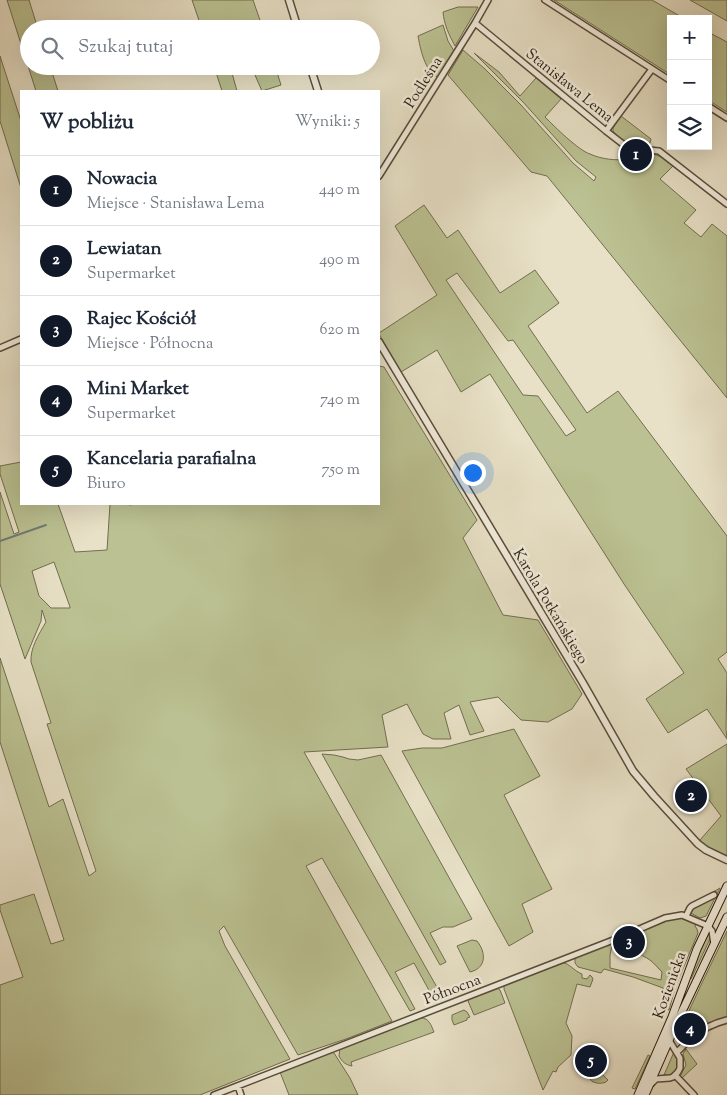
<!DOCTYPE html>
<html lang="pl">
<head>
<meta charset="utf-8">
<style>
  :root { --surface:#fff; --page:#f2f2f3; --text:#1f2937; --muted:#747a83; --line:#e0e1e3; --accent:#111827 }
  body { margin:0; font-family:"Sorts Mill Goudy",serif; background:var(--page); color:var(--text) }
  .controls { position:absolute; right:15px; top:15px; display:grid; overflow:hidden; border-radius:0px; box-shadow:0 5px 20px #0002 }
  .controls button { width:45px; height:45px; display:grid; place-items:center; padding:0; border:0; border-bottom:1px solid var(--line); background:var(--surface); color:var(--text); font:25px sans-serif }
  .you { position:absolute; left:472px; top:472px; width:18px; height:18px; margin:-12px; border:4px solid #fff; border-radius:50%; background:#1a73e8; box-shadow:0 0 0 8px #1a73e833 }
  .badge { display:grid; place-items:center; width:32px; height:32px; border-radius:50%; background:var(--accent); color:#fff; font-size:16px; font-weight:700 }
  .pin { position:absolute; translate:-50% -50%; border:2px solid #fff; box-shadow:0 1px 5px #0006 }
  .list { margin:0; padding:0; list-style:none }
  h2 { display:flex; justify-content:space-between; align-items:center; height:65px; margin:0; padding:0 20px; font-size:21px }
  h2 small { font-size:16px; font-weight:400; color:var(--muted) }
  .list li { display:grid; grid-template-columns:32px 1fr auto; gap:15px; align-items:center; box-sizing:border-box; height:70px; padding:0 20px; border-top:1px solid var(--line) }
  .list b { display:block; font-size:19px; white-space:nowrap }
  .list p { margin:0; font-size:16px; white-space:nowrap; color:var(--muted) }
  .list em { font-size:16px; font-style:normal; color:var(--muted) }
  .icon { flex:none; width:28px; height:28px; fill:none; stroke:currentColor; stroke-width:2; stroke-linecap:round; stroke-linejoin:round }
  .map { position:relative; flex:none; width:727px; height:1095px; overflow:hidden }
  .search { position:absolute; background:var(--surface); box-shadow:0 5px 20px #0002; left:20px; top:20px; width:360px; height:55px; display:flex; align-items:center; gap:12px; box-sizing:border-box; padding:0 18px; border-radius:28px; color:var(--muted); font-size:19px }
  .panel { position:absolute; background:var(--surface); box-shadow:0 5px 20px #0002; left:20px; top:90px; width:360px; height:415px; border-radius:0px }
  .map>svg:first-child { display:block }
  .green { fill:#bbc192; stroke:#726e4f; fill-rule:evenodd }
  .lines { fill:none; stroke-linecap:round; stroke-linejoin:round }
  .stream { stroke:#6e7b77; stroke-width:2 }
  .minor-casing { stroke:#5a4c3b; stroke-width:8 }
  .tertiary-casing { stroke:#5a4c3b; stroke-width:9 }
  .secondary-casing { stroke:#2a1a0c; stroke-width:9 }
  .minor { stroke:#f0ecdb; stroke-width:5 }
  .tertiary { stroke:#f0ecdb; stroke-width:6 }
  .secondary { stroke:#f0ecdb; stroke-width:7 }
  .labels { text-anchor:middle; stroke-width:5; stroke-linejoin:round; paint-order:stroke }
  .street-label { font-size:15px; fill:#2a1a0c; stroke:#f0ecdb }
</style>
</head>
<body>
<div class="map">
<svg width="727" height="1095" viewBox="0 0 727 1095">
  <rect width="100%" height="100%" fill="#e8e1c7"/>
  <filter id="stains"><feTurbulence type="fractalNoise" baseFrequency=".004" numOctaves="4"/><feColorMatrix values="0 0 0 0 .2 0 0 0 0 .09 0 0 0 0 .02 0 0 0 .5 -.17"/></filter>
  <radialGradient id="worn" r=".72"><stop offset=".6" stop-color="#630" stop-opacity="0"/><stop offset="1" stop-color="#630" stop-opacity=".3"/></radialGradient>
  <!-- green -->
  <path class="green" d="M7,0H29L38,29H29V66H50L58,91H36Z
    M192,0H253L263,29H202Z
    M554,0H652L685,19H671V75Z
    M690,0H727V21Z
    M458,7H478L455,46C449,35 444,24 443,12Z
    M443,25L448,41L454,51L438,77C425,73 420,47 418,36Z
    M708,32L727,42V112L708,100Z
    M463,50L485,69L521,105L573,163L594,181L596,177L576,161L523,102L474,53L499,72L520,96L536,78L561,99L545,117C555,127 578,150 590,154C601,159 616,161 628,159C636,159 641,153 650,154C659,154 667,161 675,164L660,179L696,210L684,223L701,237L712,224L727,236V398L547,176L531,172L448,75Z
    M0,56L21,121V188L0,121Z
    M214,66H230L237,91H222Z
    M251,66H275L281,85L262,91Z
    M621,116L651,139L650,143C644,146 635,147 629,145C623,143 617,136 613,131V128Z
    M424,205L447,238L458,230L500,293L535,270L559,303L528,326L587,413L618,391L727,536V652L718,659L727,673L726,729L727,739L707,709L668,733L646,699L684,673L624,584L490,374L461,392L437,350L401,372L379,334V333L437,295L395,226ZM457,273L508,341L513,340L576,430L566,436L538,396L523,395L446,280Z
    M379,366L384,367L477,520L463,538L503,615L538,620L582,694L572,709L548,722L521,720L498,697L470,702L484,731L470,735L459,705L444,713L451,739H433L423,734L407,704L382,715L388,747L304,752L443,998L436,1003L414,963L395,972L415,1009L410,1011L322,858L306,866L392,1021L346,1039L298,1055L224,926L219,931L225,946L290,1059L200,1095H0V985L23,977L0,910V905L34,894L51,944L64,940L0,742V658L49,807L63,799L89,876L96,871L47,724L51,723L31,662C30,648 39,634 46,622L42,610L41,621L25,659L0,584V492L14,534L19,532L0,474V466L21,462V504H58L75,552L107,550L110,504H129V505L138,504H379ZM54,562L70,607V608H51L39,596L32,571Z
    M514,729L540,776L504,795L552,889L522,904L533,932L509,946L402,751L422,748H442Z
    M727,744V856C717,852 707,847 700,840L721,816L686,769Z
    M322,754L334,755L343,757L349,759L358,760L381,755L472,919L453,927H443L430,933L446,962L440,965Z
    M720,888L706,916L700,918L691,913V910L693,908L715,897L713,892Z
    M681,918L687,920L696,924L695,926L697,929L698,933L677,983H676L674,987L675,988L669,1010L666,1009L673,991L668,989L663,993L662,991L663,988L633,977L604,969L601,973L578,967L575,963V959L580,955L618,941V943L612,946L610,955V968L661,980L662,972C658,968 655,964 650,960C641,954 627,950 625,939L628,936C645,929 663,919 681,918Z
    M709,930L710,936L709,941L691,979L690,978L696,959Z
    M727,931V1018L711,1024L692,1013L690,1016L687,1015L701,985Z
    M472,940L477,941C486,952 487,968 470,972L457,946Z
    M563,963C569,963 574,971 582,974V978L587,979L590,975L592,977L593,979L590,987L577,984L566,1023L572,1036L571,1055L558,1067L556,1072L553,1071L543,1090L504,989V986L506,984Z
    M497,988L500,990L505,1003L474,1015L468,1001L469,999Z
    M464,1010L467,1012L470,1017L467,1018V1020L454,1025L452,1020V1015Z
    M421,1018C429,1018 431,1025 434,1032L351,1062L352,1066C346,1065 342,1062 339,1056L340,1048Z
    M686,1049L697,1064L682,1078L680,1076L686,1065L683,1054Z
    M331,1052L334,1053L350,1078L358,1095H289L280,1072Z
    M674,1052L679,1060L677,1070L671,1075H664Z
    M648,1055L650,1056L635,1089L632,1088Z
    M595,1071L602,1074L608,1080L606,1082C597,1086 582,1080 595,1071Z"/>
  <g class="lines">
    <!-- stream -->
    <path class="stream" d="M0,541L46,525"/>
    <!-- minor casing -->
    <g class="minor-casing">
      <path id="minor" d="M545,0L671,81
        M475,23L606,131L628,148L659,151L727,204
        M708,106L727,118
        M606,131L652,69
        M379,176L475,23L488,0
        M0,348L21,339
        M686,916L690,908L692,906L714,895
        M677,1052C682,1048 686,1042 691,1038C701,1030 715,1023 727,1020
        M675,1075L694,1095
        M651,1084L656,1079L670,1078L673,1077L678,1072L680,1068V1058L669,1040
        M238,1086L241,1095
        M214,1095L621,937L665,918L682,915L708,926L712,931L714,944"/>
    </g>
    <!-- tertiary casing -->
    <g class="tertiary-casing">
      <path id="tertiary" d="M289,0L298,29
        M310,66L318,91
        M379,342L583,683L633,771L654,796L698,844L706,850L727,860"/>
    </g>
    <!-- secondary casing -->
    <g class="secondary-casing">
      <path id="secondary" d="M638,1095L672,1017L697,949L727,886
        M645,1095L678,1020L727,917"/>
    </g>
    <!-- minor -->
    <use href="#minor" class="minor"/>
    <!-- tertiary -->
    <use href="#tertiary" class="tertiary"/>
    <!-- secondary -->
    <use href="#secondary" class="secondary"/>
  </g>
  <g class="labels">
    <!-- street labels -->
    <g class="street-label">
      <text transform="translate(423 82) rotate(-58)" y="5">Podleśna</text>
      <text transform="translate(570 85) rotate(39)" y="5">Stanisława Lema</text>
      <text transform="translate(551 606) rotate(59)" y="5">Karola Potkańskiego</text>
      <text transform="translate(669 985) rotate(-70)" y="5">Kozienicka</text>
      <text transform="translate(452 989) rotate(-21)" y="5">Północna</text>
    </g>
  </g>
  <rect width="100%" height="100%" filter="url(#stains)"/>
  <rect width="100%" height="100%" fill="url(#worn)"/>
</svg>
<div class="controls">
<button>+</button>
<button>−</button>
<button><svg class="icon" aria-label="layers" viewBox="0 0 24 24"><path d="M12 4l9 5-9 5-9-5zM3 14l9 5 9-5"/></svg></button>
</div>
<div class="you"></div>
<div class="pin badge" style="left:636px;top:155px">1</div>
<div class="pin badge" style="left:691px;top:796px">2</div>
<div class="pin badge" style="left:629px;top:942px">3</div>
<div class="pin badge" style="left:690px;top:1029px">4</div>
<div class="pin badge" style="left:591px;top:1061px">5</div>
<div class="search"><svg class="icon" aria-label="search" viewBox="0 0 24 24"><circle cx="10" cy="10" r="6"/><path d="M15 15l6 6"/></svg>Szukaj tutaj</div>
<section class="panel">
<h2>W pobliżu<small>Wyniki: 5</small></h2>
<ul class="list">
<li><span class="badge">1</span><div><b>Nowacia</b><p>Miejsce · Stanisława Lema</p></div><em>440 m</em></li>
<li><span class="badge">2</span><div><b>Lewiatan</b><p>Supermarket</p></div><em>490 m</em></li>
<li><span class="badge">3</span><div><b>Rajec Kościół</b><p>Miejsce · Północna</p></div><em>620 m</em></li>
<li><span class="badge">4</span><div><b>Mini Market</b><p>Supermarket</p></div><em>740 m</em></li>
<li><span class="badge">5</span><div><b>Kancelaria parafialna</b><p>Biuro</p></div><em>750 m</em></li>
</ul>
</section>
</div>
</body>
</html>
